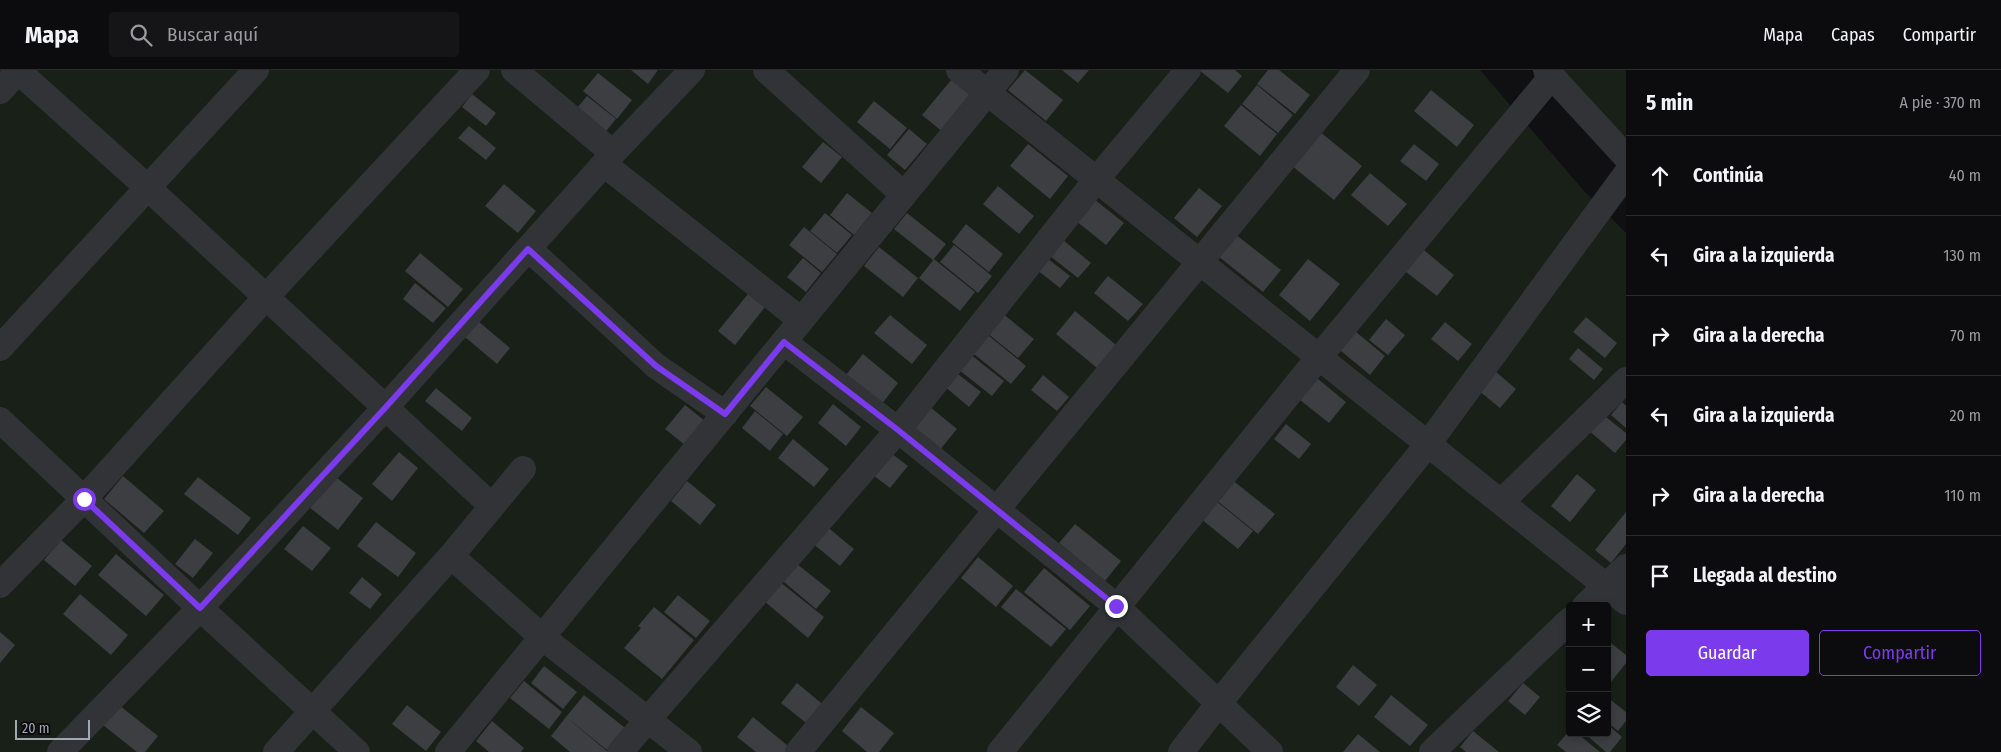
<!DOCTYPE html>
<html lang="es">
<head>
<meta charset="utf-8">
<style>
  :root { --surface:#0c0c0e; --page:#151517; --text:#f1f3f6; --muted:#9a9b9e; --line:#2c2c2e; --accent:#7c3aed }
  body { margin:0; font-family:"Fira Sans Condensed",sans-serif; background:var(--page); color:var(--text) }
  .controls { position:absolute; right:15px; bottom:15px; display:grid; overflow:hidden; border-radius:5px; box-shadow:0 2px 8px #0003 }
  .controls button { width:45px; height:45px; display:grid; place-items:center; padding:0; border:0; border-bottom:1px solid var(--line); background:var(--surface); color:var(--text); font:25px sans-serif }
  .scale { position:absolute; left:15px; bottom:12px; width:75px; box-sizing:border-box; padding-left:5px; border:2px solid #a0a8b4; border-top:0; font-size:14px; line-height:18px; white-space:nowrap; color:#a0a8b4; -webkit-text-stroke:4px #0b0b0d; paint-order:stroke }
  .stop { position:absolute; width:15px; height:15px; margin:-11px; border:4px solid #7c3aed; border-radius:50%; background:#fff }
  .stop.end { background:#7c3aed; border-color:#fff; box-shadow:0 1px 5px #0008 }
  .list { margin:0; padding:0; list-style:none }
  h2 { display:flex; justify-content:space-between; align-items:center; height:65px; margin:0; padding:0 20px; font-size:21px }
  h2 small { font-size:16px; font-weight:400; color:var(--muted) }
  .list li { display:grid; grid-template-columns:32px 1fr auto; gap:15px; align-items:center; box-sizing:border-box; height:80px; padding:0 20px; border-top:1px solid var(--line) }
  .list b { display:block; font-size:19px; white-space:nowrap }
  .list em { font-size:16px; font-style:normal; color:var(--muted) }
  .actions { display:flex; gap:10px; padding:15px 20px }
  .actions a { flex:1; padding:11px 0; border:1px solid var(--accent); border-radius:5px; text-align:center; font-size:18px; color:var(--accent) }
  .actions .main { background:var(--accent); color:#fff }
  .icon { flex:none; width:28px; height:28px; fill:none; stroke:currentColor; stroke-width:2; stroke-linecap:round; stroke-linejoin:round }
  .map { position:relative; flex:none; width:1626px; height:682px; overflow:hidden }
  header { display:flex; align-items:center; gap:30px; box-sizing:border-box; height:70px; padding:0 25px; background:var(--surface); border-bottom:1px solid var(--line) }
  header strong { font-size:24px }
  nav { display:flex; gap:28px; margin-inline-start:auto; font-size:18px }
  .search { width:350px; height:45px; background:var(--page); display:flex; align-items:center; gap:12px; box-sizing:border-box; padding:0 18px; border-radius:5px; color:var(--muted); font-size:19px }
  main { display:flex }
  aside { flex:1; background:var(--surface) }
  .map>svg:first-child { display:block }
  .green { fill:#182018; fill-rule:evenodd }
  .building { fill:#3c3e42 }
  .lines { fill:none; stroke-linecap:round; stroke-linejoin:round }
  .minor { stroke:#313337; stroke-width:26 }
  .route { stroke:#7c3aed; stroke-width:6 }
</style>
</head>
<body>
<header>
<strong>Mapa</strong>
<div class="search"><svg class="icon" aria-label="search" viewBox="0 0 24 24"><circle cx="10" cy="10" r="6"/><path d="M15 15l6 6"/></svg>Buscar aquí</div>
<nav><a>Mapa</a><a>Capas</a><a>Compartir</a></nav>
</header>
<main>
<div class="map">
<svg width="1626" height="682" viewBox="0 0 1626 682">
  <rect width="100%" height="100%" fill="#101012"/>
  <!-- green -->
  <path class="green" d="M0,0H1480L1585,122L1626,163V682H0ZM1570,536H1607V663H1570Z
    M1542,0H1626V88Z"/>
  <!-- building -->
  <path class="building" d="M631,0H658L648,14Z
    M1025,0L1063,30L1046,51L1008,20Z
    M1062,0H1089L1078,13Z
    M1199,0H1235L1242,6L1228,23Z
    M1268,0H1279L1310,25L1295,44L1257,14Z
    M598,3L632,30L617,49L583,21Z
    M952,9L974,26L944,63L922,45Z
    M1257,15L1293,45L1278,63L1242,34Z
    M1431,20L1474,55L1457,77L1414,41Z
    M472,24L496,43L486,56L462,37Z
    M587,26L616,49L602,66L573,43Z
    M874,31L907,58L890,79L857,52Z
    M1241,35L1277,64L1260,86L1224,56Z
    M469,56L496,78L486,90L458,68Z
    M909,59L927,74L905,100L887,85Z
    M1319,61L1362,96L1334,130L1291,95Z
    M823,72L842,87L821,113L802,97Z
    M1028,74L1068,106L1050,129L1010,96Z
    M1414,74L1439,94L1426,111L1400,91Z
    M1370,103L1407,134L1388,156L1351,125Z
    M504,114L536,141L518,163L485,136Z
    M998,116L1034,146L1019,164L983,134Z
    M1199,118L1222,136L1197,167L1174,148Z
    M847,123L872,143L854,165L830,145Z
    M1089,125L1124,153L1106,175L1071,147Z
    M825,143L852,165L837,183L810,161Z
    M907,143L946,174L933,190L894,159Z
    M966,154L1003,184L989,202L952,172Z
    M804,157L837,184L822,202L789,175Z
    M1235,164L1281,200L1263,222L1218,186Z
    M1063,170L1091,193L1078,208L1050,186Z
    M954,175L992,206L978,223L940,192Z
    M1419,176L1454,205L1437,226L1401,198Z
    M879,177L918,208L903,227L864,196Z
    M420,183L463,219L448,237L405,201Z
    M803,188L821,203L806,222L787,207Z
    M1047,188L1070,206L1060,218L1037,200Z
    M934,189L975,222L960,241L919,208Z
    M1308,189L1340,214L1310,251L1279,225Z
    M1108,206L1143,234L1128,251L1094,223Z
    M415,213L446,238L433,253L403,229Z
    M748,224L765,237L735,275L718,261Z
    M997,239L1034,269L1018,288L981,258Z
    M1075,241L1116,275L1097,298L1056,264Z
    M890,245L927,275L912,294L874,263Z
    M472,246L510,278L497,294L459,262Z
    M1586,247L1617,273L1605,288L1573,262Z
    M1386,249L1405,265L1388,285L1369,270Z
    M1445,252L1472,274L1458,291L1431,269Z
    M1350,257L1385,286L1370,305L1335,276Z
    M983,261L1026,296L1011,314L968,279Z
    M1578,278L1603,299L1594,310L1569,289Z
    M966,281L1004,311L992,326L954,296Z
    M863,284L898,313L881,335L845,306Z
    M1489,296L1516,319L1500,338L1473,316Z
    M954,301L981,322L969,337L943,315Z
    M1312,304L1346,332L1329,353L1295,326Z
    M1043,305L1069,327L1057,341L1031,320Z
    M766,317L803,347L787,366L750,336Z
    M436,318L472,348L462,361L425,331Z
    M924,332L957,359L938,382L905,355Z
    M1622,332L1626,336V358L1611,345Z
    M833,334L861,357L846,376L818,353Z
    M685,335L705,351L685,375L665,359Z
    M755,341L783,364L770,381L742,358Z
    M1601,343L1626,363V370L1615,383L1587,359Z
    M1286,354L1311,374L1299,389L1274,369Z
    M793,369L829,399L814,417L778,388Z
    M887,380L908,396L890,418L869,402Z
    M399,382L418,398L392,431L372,414Z
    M1577,404L1596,420L1570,452L1551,436Z
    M333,405L363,428L338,460L309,437Z
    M123,406L164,441L144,463L104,429Z
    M198,407L251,448L238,465L184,424Z
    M1231,409L1275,444L1258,464L1215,429Z
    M687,411L716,435L700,455L671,431Z
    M1215,430L1253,461L1238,479L1200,448Z
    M1626,442V474L1611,493L1595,480Z
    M376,452L416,483L398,507L357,476Z
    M1075,454L1121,491L1105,511L1059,473Z
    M825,455L854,479L840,496L811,472Z
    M303,456L331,478L312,501L284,479Z
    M195,469L213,483L193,508L175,494Z
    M61,470L92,496L75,516L44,490Z
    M116,484L164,525L146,546L98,505Z
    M978,487L1013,516L996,537L961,508Z
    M797,494L831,521L816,539L783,511Z
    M1044,498L1090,536L1070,560L1024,522Z
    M362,507L382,524L370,539L349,523Z
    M780,512L824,547L808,568L764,531Z
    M1016,519L1066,559L1051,577L1001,537Z
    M80,524L128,565L111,585L63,544Z
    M678,525L710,551L696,568L664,542Z
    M654,537L694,570L662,609L624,578L641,558L638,556Z
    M0,562L15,575L0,593Z
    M1607,570L1626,585V593L1611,612L1607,609Z
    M1353,595L1377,615L1359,636L1336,617Z
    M544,596L577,622L563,639L531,613Z
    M524,611L562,642L549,659L510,628Z
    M797,613L826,637L810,656L781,633Z
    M1523,613L1540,627L1525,645L1508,631Z
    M584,625L625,658L607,680L566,647Z
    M1391,625L1428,655L1410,676L1374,647Z
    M1607,627L1626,642V651L1618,661L1607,652Z
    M119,635L158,666L145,682H137L103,655Z
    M407,635L441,662L426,681L392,654Z
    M861,637L894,663L879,682H867L842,661Z
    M566,647L608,682H570L551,666Z
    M753,647L793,680L791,682H756L737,667Z
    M492,651L524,678L521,682H489L476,671Z
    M1607,654L1622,667L1610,682H1606L1584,663H1607Z
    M1570,660V663H1577L1600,682H1566L1557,675Z
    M1473,661L1499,682H1466L1460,677Z
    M1358,664L1380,682H1343Z"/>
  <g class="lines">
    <!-- minor -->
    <path class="minor" d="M514,0L613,83
      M766,0L904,125
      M959,0L1626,532
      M1546,0L1626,87
      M0,21L18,1L147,117L492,436
      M604,94L801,250
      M529,179L656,296L725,344
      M784,272L898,360L1116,536L1270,682
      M0,278L256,0
      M0,350L200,538L357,682
      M1501,432L1626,310
      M451,486L542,567L689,682
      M0,515L84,429L266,227L477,0
      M1585,536L1626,497
      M60,682L200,538L385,338L604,94L613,83L692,0
      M276,682L451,486L523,399
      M448,682L1006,0
      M620,682L898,360L1096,110L1188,0
      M798,682L1357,0
      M1000,682L1319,287L1552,6
      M1181,682L1218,634L1428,374L1626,104
      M1432,682L1570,550"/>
  </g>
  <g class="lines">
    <!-- route -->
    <path class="route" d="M84,429L200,538L385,338L528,179L656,296L725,344L784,272L898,360L1116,536"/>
  </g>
</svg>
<div class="controls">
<button>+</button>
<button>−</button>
<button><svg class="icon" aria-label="layers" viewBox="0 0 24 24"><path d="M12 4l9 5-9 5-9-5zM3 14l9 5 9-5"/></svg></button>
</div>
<div class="scale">20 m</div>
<div class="stop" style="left:84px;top:429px"></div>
<div class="stop end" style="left:1116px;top:536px"></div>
</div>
<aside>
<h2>5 min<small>A pie · 370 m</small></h2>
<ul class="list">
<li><svg class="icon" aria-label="ahead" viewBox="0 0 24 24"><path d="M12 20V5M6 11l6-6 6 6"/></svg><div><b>Continúa</b></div><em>40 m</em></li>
<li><svg class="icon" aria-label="left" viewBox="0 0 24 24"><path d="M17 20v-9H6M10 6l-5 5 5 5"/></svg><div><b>Gira a la izquierda</b></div><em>130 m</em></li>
<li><svg class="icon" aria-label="right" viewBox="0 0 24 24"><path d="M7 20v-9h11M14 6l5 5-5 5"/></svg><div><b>Gira a la derecha</b></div><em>70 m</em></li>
<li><svg class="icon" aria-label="left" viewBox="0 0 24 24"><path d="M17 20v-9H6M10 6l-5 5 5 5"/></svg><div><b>Gira a la izquierda</b></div><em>20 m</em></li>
<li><svg class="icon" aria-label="right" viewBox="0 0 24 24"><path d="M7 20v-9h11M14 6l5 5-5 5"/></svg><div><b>Gira a la derecha</b></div><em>110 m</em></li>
<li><svg class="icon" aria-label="arrive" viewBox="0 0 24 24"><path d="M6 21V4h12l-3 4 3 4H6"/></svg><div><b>Llegada al destino</b></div></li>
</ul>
<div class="actions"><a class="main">Guardar</a><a>Compartir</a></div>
</aside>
</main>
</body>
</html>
